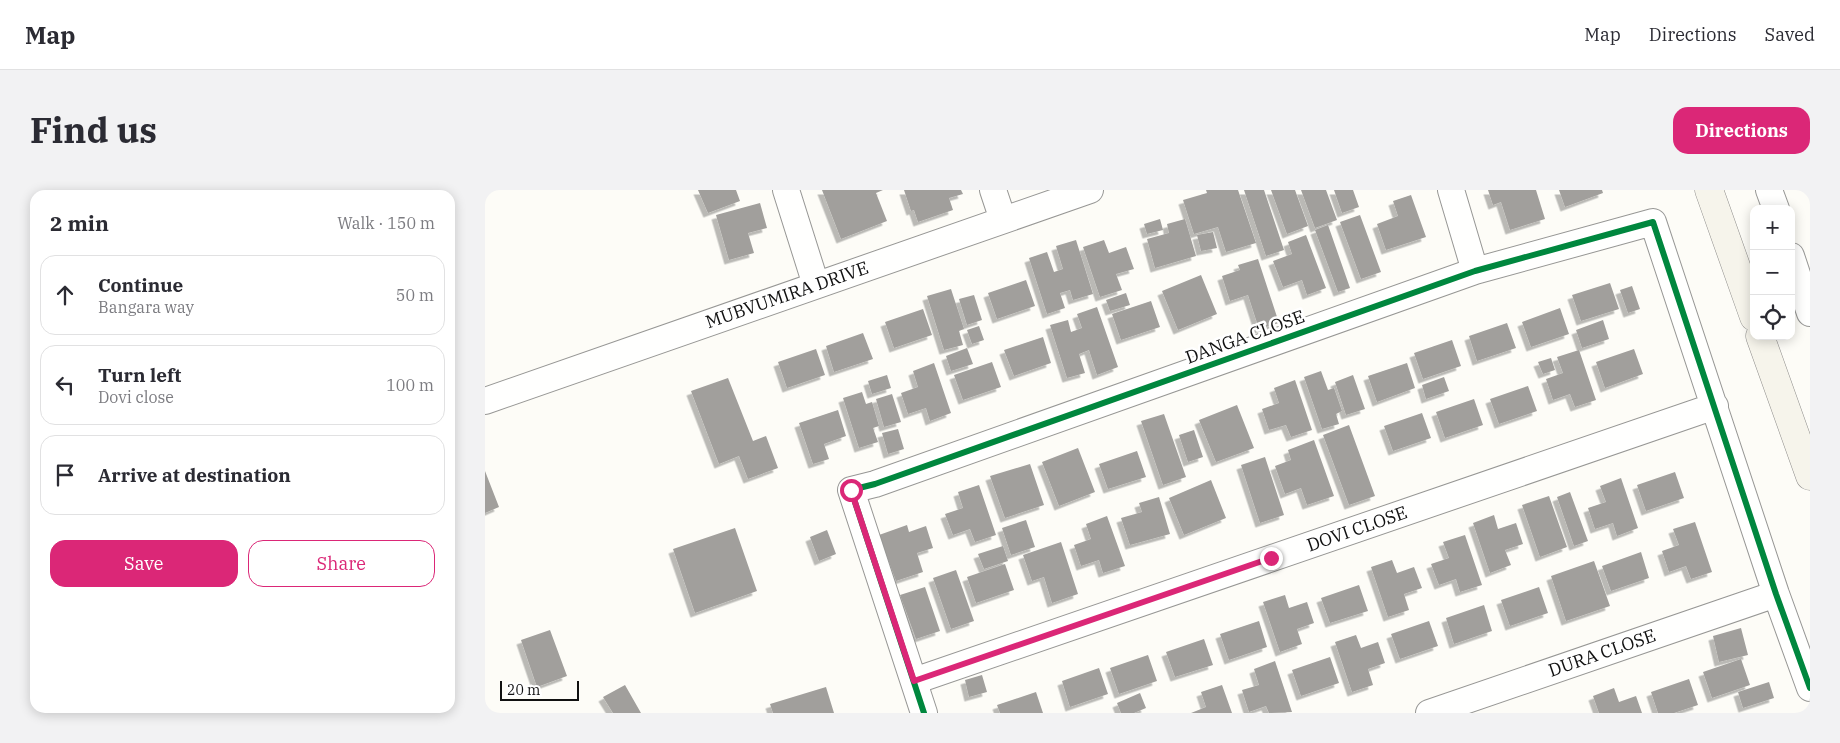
<!DOCTYPE html>
<html lang="en">
<head>
<meta charset="utf-8">
<style>
  :root { --surface:#fff; --page:#f2f2f3; --text:#2b2b33; --muted:#7c7c81; --line:#e1e1e2; --accent:#db2777 }
  body { margin:0; font-family:"IBM Plex Serif",serif; background:var(--page); color:var(--text) }
  .controls { position:absolute; right:15px; top:15px; display:grid; overflow:hidden; border-radius:10px; box-shadow:0 2px 12px #0003 }
  .controls button { width:45px; height:45px; display:grid; place-items:center; padding:0; border:0; border-bottom:1px solid var(--line); background:var(--surface); color:var(--text); font:25px sans-serif }
  .scale { position:absolute; left:15px; bottom:12px; width:79px; box-sizing:border-box; padding-left:5px; border:2px solid #111; border-top:0; font-size:14px; line-height:18px; white-space:nowrap; color:#111; -webkit-text-stroke:4px #fff; paint-order:stroke }
  .stop { position:absolute; width:15px; height:15px; margin:-11px; border:4px solid #db2777; border-radius:50%; background:#fff }
  .stop.end { background:#db2777; border-color:#fff; box-shadow:0 1px 5px #0008 }
  .list { margin:0; padding:0; list-style:none }
  h2 { display:flex; justify-content:space-between; align-items:center; height:65px; margin:0; padding:0 20px; font-size:21px }
  h2 small { font-size:16px; font-weight:400; color:var(--muted) }
  .list li { display:grid; grid-template-columns:32px 1fr auto; gap:15px; align-items:center; box-sizing:border-box; height:80px; margin:0 10px 10px; padding:0 10px; border:1px solid var(--line); border-radius:15px }
  .list b { display:block; font-size:19px; white-space:nowrap }
  .list p { margin:0; font-size:16px; white-space:nowrap; color:var(--muted) }
  .list em { font-size:16px; font-style:normal; color:var(--muted) }
  .actions { display:flex; gap:10px; padding:15px 20px }
  .actions a { flex:1; padding:11px 0; border:1px solid var(--accent); border-radius:15px; text-align:center; font-size:18px; color:var(--accent) }
  .actions .main { background:var(--accent); color:#fff }
  .icon { flex:none; width:28px; height:28px; fill:none; stroke:currentColor; stroke-width:2; stroke-linecap:round; stroke-linejoin:round }
  .map { position:relative; flex:none; width:1325px; height:523px; overflow:hidden; border-radius:15px }
  header { display:flex; align-items:center; gap:30px; box-sizing:border-box; height:70px; padding:0 25px; background:var(--surface); border-bottom:1px solid var(--line) }
  header strong { font-size:24px }
  nav { display:flex; gap:28px; margin-inline-start:auto; font-size:18px }
  .intro { display:flex; align-items:center; justify-content:space-between; box-sizing:border-box; height:120px; padding:0 30px }
  h1 { margin:0; font-size:35px }
  .button { padding:12px 22px; border-radius:15px; background:var(--accent); color:#fff; font-size:18px; font-weight:700 }
  main { display:flex; gap:30px; padding:0 30px }
  aside { flex:1; background:var(--surface); border-radius:15px; box-shadow:0 2px 12px #0003 }
  .map>svg:first-child { display:block }
  .building { fill:#a19f9c; filter:url(#shadow) }
  .lines { fill:none; stroke-linecap:round; stroke-linejoin:round }
  .street-casing { stroke:#979795; stroke-width:28 }
  .secondary-casing { stroke:#8e8d8b; stroke-width:29 }
  .street { stroke:#fffffe; stroke-width:26 }
  .secondary { stroke:#f6f4eb; stroke-width:28 }
  .cycleway-casing { stroke:#fff; stroke-width:9 }
  .cycleway { stroke:#00873e; stroke-width:6 }
  .route { stroke:#db2777; stroke-width:6 }
  .labels { text-anchor:middle; stroke-width:5; stroke-linejoin:round; paint-order:stroke }
  .street-label { font-size:18px; fill:#111; stroke:#fff }
</style>
</head>
<body>
<header>
<strong>Map</strong>
<nav><a>Map</a><a>Directions</a><a>Saved</a></nav>
</header>
<div class="intro"><h1>Find us</h1><a class="button">Directions</a></div>
<main>
<aside>
<h2>2 min<small>Walk · 150 m</small></h2>
<ul class="list">
<li><svg class="icon" aria-label="ahead" viewBox="0 0 24 24"><path d="M12 20V5M6 11l6-6 6 6"/></svg><div><b>Continue</b><p>Bangara way</p></div><em>50 m</em></li>
<li><svg class="icon" aria-label="left" viewBox="0 0 24 24"><path d="M17 20v-9H6M10 6l-5 5 5 5"/></svg><div><b>Turn left</b><p>Dovi close</p></div><em>100 m</em></li>
<li><svg class="icon" aria-label="arrive" viewBox="0 0 24 24"><path d="M6 21V4h12l-3 4 3 4H6"/></svg><div><b>Arrive at destination</b></div></li>
</ul>
<div class="actions"><a class="main">Save</a><a>Share</a></div>
</aside>
<div class="map">
<svg width="1325" height="523" viewBox="0 0 1325 523">
  <defs>
    <filter id="shadow"><feDropShadow dx="-4.5" dy="4.5" stdDeviation="0" flood-color="#0004"/></filter>
  </defs>
  <rect width="100%" height="100%" fill="#fdfcf7"/>
  <!-- building -->
  <path class="building" d="M213,0H251L255,11L223,23Z
    M337,0H398L391,3L402,31L356,49Z
    M419,0H476L478,4L464,8L468,20L433,32L429,20L426,21Z
    M721,0H753L771,53L741,62L733,37L709,44L698,10L722,3Z
    M759,0H779L799,60L781,66Z
    M786,0H810L823,36L802,44Z
    M816,0H841L852,30L830,38Z
    M849,0H868L874,17L857,23Z
    M1003,0H1051L1060,29L1025,40L1016,12L1008,15Z
    M1074,0H1117L1118,3L1080,17Z
    M926,5L941,47L901,60L892,34L913,26L908,11Z
    M275,13L282,38L263,43L269,63L244,70L231,25Z
    M875,25L896,82L876,89L855,32Z
    M675,29L678,40L662,44L659,34Z
    M700,29L711,66L670,78L662,49L684,43L682,34Z
    M843,35L865,98L853,102L830,40Z
    M728,42L732,58L716,61L712,45Z
    M821,45L841,98L822,105L817,90L798,97L788,71L807,64L803,52Z
    M591,50L608,104L588,110L585,100L575,103L580,118L562,124L544,68L562,62L569,82L578,79L571,56Z
    M619,50L624,63L641,57L649,79L631,84L637,100L615,107L598,57Z
    M773,69L794,133L774,139L763,105L745,111L737,86L755,80L753,75Z
    M716,85L732,124L693,140L677,101Z
    M541,90L550,116L512,129L503,103Z
    M1125,93L1134,119L1096,131L1087,105Z
    M1147,96L1155,119L1143,123L1135,100Z
    M466,99L479,139L474,141L478,155L459,160L442,106Z
    M641,103L645,115L625,121L621,110Z
    M489,105L497,130L482,135L474,109Z
    M666,111L675,137L636,150L627,124Z
    M612,117L633,177L612,185L604,160L594,164L600,183L582,188L565,135L583,130L586,142L597,138L592,124Z
    M1075,118L1084,144L1046,157L1037,132Z
    M438,119L447,145L409,158L400,132Z
    M1118,130L1124,149L1097,158L1091,140Z
    M1022,133L1031,158L992,171L984,146Z
    M494,136L499,150L487,154L482,140Z
    M378,143L388,169L349,182L341,156Z
    M558,147L566,173L529,186L519,160Z
    M967,150L976,176L938,189L929,163Z
    M482,158L488,174L466,181L461,166Z
    M331,159L340,185L302,198L293,172Z
    M1149,159L1158,184L1120,198L1111,172Z
    M1094,160L1111,210L1090,217L1085,204L1068,210L1061,189L1078,183L1072,167Z
    M1066,168L1070,180L1058,184L1053,172Z
    M507,172L516,197L478,210L469,185Z
    M449,173L466,223L445,231L441,218L423,224L416,203L433,197L428,181Z
    M922,173L930,198L892,212L883,186Z
    M836,181L843,200L849,198L857,221L851,224L854,234L837,239L819,187Z
    M402,185L406,198L387,204L383,191Z
    M868,185L880,219L861,225L850,192Z
    M959,187L964,201L941,209L937,195Z
    M243,188L268,251L281,246L293,278L263,289L254,266L234,274L206,201Z
    M810,190L827,240L806,247L801,235L784,240L777,219L794,213L789,198Z
    M1043,196L1052,221L1014,234L1005,209Z
    M377,202L381,214L387,212L394,236L388,238L393,252L374,258L358,208Z
    M407,204L416,232L399,237L391,209Z
    M989,209L998,235L960,248L951,222Z
    M752,215L769,258L731,272L714,230Z
    M353,220L361,246L339,254L344,269L328,274L314,233Z
    M937,223L946,248L908,261L899,236Z
    M679,224L701,287L678,295L656,231Z
    M864,235L890,306L864,315L838,245Z
    M413,239L419,259L403,264L397,243Z
    M709,240L718,267L703,272L694,245Z
    M829,250L849,306L822,315L816,298L800,304L790,276L806,270L803,260Z
    M593,258L610,302L574,316L557,272Z
    M652,261L661,287L623,299L614,274Z
    M780,267L799,325L775,333L756,275Z
    M545,274L559,315L520,328L505,286Z
    M0,281L14,317L0,323Z
    M1190,282L1199,308L1161,321L1152,295Z
    M1136,288L1153,338L1132,346L1128,333L1110,339L1103,318L1121,312L1115,296Z
    M726,290L741,328L699,345L684,308Z
    M494,295L511,345L490,352L485,339L468,345L460,324L478,318L473,302Z
    M1085,302L1103,351L1089,356L1072,307Z
    M1064,306L1082,357L1055,367L1037,315Z
    M674,307L685,344L645,355L636,328L657,322L654,313Z
    M1009,325L1013,339L1031,333L1038,354L1020,360L1026,375L1005,383L988,333Z
    M622,326L640,376L618,383L614,370L596,376L589,355L606,349L601,334Z
    M541,330L550,357L526,365L517,338Z
    M1210,332L1227,382L1206,389L1201,376L1184,382L1177,361L1194,355L1188,339Z
    M422,335L424,342L441,336L448,358L432,363L438,382L411,391L394,345Z
    M250,338L272,401L210,423L188,359Z
    M342,340L351,364L334,371L325,347Z
    M980,345L997,395L975,402L971,389L954,395L946,374L964,368L958,352Z
    M576,352L593,404L567,413L559,387L547,391L538,365Z
    M518,356L523,371L499,379L493,364Z
    M1156,362L1164,388L1126,401L1117,376Z
    M907,370L912,383L929,377L937,398L919,404L924,420L903,427L886,377Z
    M1109,371L1125,416L1081,431L1066,386Z
    M520,374L529,400L491,413L482,387Z
    M471,380L489,431L466,439L448,388Z
    M874,395L883,421L845,433L836,408Z
    M440,397L455,441L431,449L415,405Z
    M1054,397L1063,423L1025,436L1016,410Z
    M800,405L804,418L822,412L829,433L812,439L817,454L795,462L778,412Z
    M999,415L1007,441L969,454L961,428Z
    M774,431L782,457L744,470L735,444Z
    M944,431L953,456L915,469L906,444Z
    M1256,438L1263,465L1234,472L1228,446Z
    M65,440L82,486L52,497L36,450Z
    M871,445L876,458L893,452L900,473L883,479L888,495L867,502L850,452Z
    M719,449L728,475L690,487L681,462Z
    M663,465L672,491L634,504L625,478Z
    M845,467L854,493L816,506L807,480Z
    M1256,469L1265,495L1227,508L1218,482Z
    M790,471L807,522L784,523L781,516L764,522L757,500L774,495L769,479Z
    M614,478L623,504L585,517L577,491Z
    M497,485L502,502L484,507L480,490Z
    M1204,489L1213,515L1189,523H1173L1166,502Z
    M1284,492L1289,508L1258,518L1253,502Z
    M140,495L156,523H128L118,507Z
    M737,495L747,523H706L721,517L716,502Z
    M341,497L349,523H288L285,514Z
    M1129,498L1134,512L1151,506L1157,523H1114L1108,506Z
    M551,502L558,523H515L512,515Z
    M655,503L661,518L649,523H636L632,513Z"/>
  <g class="lines">
    <!-- street casing -->
    <g class="street-casing">
      <path id="street" d="M301,0L331,95
        M508,0L518,30
        M966,0L990,81
        M1284,0L1291,19
        M1306,66L1325,123
        M0,211L605,0
        M429,491L1230,216
        M439,523L366,300L390,294L990,81L1168,32L1291,404L1325,498
        M944,523L1291,404"/>
    </g>
    <!-- secondary casing -->
    <g class="secondary-casing">
      <path id="secondary" d="M1224,0L1269,127
        M1275,146L1325,286"/>
    </g>
    <!-- street -->
    <use href="#street" class="street"/>
    <!-- secondary -->
    <use href="#secondary" class="secondary"/>
    <!-- cycleway casing -->
    <g class="cycleway-casing">
      <path id="cycleway" d="M439,523L366,300L390,294L990,81L1168,32L1291,404L1325,498"/>
    </g>
    <!-- cycleway -->
    <use href="#cycleway" class="cycleway"/>
  </g>
  <g class="lines">
    <!-- route -->
    <path class="route" d="M366,300L429,491L786,368"/>
  </g>
  <g class="labels">
    <!-- street labels -->
    <g class="street-label">
      <text transform="translate(302 105) rotate(-19)" y="6">MUBVUMIRA DRIVE</text>
      <text transform="translate(760 147) rotate(-20)" y="6">DANGA CLOSE</text>
      <text transform="translate(872 339) rotate(-19)" y="6">DOVI CLOSE</text>
      <text transform="translate(1117 463) rotate(-19)" y="6">DURA CLOSE</text>
    </g>
  </g>
</svg>
<div class="controls">
<button>+</button>
<button>−</button>
<button><svg class="icon" aria-label="locate" viewBox="0 0 24 24"><circle cx="12" cy="12" r="6"/><path d="M12 2v4M12 18v4M2 12h4M18 12h4"/></svg></button>
</div>
<div class="scale">20 m</div>
<div class="stop" style="left:366px;top:300px"></div>
<div class="stop end" style="left:786px;top:368px"></div>
</div>
</main>
</body>
</html>
